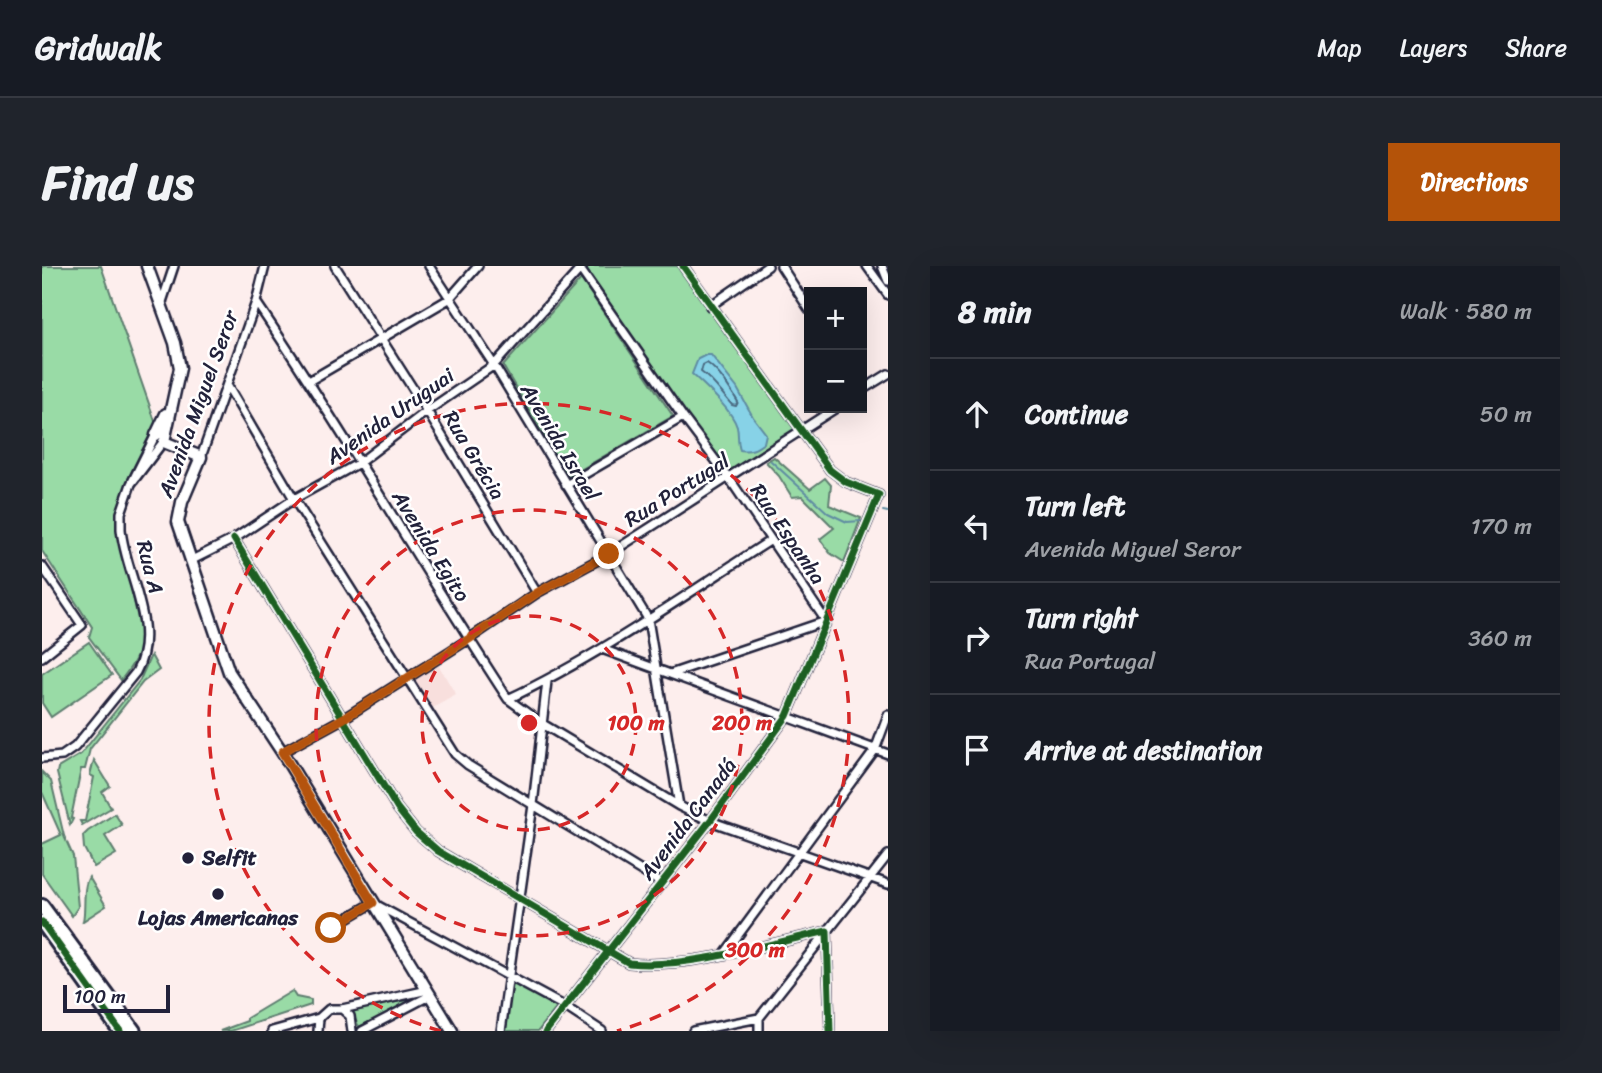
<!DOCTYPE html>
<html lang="en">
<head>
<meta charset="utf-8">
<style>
  :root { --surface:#171b24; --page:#20242c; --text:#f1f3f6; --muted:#9ea1a6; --line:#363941; --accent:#b45309 }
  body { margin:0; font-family:Sriracha,sans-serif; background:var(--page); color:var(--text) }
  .controls { position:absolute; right:21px; top:21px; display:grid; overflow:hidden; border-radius:0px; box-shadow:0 7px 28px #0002 }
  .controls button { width:63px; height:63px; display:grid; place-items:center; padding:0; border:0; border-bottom:2px solid var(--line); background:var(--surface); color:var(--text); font:35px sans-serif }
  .scale { position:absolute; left:21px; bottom:18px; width:107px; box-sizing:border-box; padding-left:7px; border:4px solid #22223b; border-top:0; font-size:19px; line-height:24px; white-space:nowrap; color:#22223b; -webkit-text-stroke:5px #fff; paint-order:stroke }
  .stop { position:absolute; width:21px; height:21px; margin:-16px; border:5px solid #b45309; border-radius:50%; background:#fff }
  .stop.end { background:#b45309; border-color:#fff; box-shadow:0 2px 7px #0008 }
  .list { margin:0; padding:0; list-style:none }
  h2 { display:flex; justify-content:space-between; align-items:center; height:91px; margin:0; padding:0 28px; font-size:30px }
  h2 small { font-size:23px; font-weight:400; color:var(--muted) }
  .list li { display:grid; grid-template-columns:46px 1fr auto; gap:21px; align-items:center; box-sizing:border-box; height:112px; padding:0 28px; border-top:2px solid var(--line) }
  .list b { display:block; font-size:26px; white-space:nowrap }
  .list p { margin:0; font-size:23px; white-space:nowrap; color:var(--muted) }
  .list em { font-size:23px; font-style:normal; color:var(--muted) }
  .icon { flex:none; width:38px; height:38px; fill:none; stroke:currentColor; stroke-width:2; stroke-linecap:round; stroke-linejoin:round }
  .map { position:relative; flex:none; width:846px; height:765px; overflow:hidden; border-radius:0px }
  header { display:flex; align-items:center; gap:42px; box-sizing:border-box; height:98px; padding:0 35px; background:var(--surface); border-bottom:2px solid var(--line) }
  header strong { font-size:33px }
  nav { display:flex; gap:38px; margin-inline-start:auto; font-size:24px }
  .intro { display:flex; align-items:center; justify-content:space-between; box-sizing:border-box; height:168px; padding:0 42px }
  h1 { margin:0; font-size:49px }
  .button { padding:18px 32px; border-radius:0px; background:var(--accent); color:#fff; font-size:24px; font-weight:700 }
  main { display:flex; gap:42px; padding:0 42px }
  aside { flex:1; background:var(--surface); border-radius:0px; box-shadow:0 7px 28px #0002 }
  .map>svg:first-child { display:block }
  .built { fill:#f8dfdd }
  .green { fill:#99dba6; stroke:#5e7e70; stroke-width:2 }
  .water { fill:#87d2e7; stroke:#5f8ca2; stroke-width:2 }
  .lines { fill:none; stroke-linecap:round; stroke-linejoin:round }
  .shore { stroke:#4a6880; stroke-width:2 }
  .stream { stroke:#5f8ca2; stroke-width:2 }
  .street-casing { stroke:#22223b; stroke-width:12 }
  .secondary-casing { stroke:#22223b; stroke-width:15 }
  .highway-casing { stroke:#22223b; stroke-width:18 }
  .street { stroke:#fff; stroke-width:7 }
  .secondary { stroke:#fff; stroke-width:10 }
  .highway { stroke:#fff; stroke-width:12 }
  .cycleway-casing { stroke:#fff; stroke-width:11 }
  .cycleway { stroke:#1b5e20; stroke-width:7 }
  .route { stroke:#b45309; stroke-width:9 }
  .ring { fill:none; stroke:#d62828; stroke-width:3.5; stroke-dasharray:12 9 }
  .poi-dot { fill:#22223b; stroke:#fff; stroke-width:2.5 }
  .labels { text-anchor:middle; stroke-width:5; stroke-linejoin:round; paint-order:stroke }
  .street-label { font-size:21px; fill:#22223b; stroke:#fff }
  .poi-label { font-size:21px; font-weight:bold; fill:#22223b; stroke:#fff; text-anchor:start }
  .centre { fill:#d62828; stroke:#fff; stroke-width:3.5 }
  .ring-label { font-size:21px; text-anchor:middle; font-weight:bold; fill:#d62828; stroke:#fff; stroke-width:5; stroke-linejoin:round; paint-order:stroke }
</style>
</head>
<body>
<header>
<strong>Gridwalk</strong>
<nav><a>Map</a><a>Layers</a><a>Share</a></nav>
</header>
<div class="intro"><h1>Find us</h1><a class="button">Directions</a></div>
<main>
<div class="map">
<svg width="846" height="765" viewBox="0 0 846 765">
  <rect width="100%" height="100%" fill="#fdeeed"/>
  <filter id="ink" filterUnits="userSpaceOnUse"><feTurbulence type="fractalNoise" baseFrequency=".0143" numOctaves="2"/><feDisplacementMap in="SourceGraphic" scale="14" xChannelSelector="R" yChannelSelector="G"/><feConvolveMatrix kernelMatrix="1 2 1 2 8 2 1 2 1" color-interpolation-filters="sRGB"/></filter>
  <g filter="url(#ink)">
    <!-- built -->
    <path class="built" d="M397,400L414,429L387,444L371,414Z"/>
    <!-- green -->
    <path class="green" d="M0,0H59L114,158C97,191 75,225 76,263L100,371C98,389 90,400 79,414L47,371L50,361L0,285Z
      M544,0H639L755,165L687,208L541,3Z
      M539,13L631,150L526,211L461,100Z
      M732,191L768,223L783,212L789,219L787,239L819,252L802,296L788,287L778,273L792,262L760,230L750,231L737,210L724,196Z
      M47,376L70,409L9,451L0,437V408Z
      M109,389L117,404L101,416L48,483L43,503H39L29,552L31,553L28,559L15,507L16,502L39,488L98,414Z
      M52,494L68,520L60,526L69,542L40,559L38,555H43L52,511L48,509Z
      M0,506L9,515L22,570L31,590L36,641L30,650L0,608V578L19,569L0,526Z
      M73,548L80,559L63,570L74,588L52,601L42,582L41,570L46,565Z
      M47,611L64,640L41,655C44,642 40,622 47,611Z
      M468,713L516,740L496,765H461Z
      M250,725L254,731L269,734V739L189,765H178L205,755V752Z
      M368,734L369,736L317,761L310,747L313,742Z"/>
    <!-- water -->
    <path class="water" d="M664,89H669L695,122L711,151L724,168L722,177C714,183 708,186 698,184C695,176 697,169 695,161C690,144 663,120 650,108L656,93Z"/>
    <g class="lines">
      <!-- shore -->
      <path class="shore" d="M665,97C677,105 688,123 696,136L694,140L690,139C680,128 671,114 659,106L661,99Z"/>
      <!-- stream -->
      <path class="stream" d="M729,195L786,247L805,256L819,255
        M841,245L846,246"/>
      <!-- street casing -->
      <g class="street-casing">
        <path id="street" d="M293,0L385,145L495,327
          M387,0L452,99L606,353L637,540
          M536,0L641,151L687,212L784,355
          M739,0L767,43
          M825,0L846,29
          M840,0L846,15
          M214,36C302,165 380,302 466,433L499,457L637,540L668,555L846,618
          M119,39L132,0
          M668,40L726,0
          M267,115L407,33L436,0
          M185,119L252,233L413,488L426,499L619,617
          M820,124L846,108
          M112,172L89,218L121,176
          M159,191L214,36L223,0
          M524,219L641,151
          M192,273L355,542L374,566L396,585L587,697C645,703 727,678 785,665L788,765
          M148,295L192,273L252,233L317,197L385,145L452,99L541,0
          M0,300L40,359L0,391
          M560,383L846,488
          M631,407L784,355
          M466,433C559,389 643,329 729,274
          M240,486L302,452L427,373L495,327L567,288L794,142
          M0,492L20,490L33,481L94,406C119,361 83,309 79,263V247L89,218
          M288,662L331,637L522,740L560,765
          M683,687L833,484L846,449
          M300,743L308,750L310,765
          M230,765L277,752
          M276,765L277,752L287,743H300L386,724
          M320,765L389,729
          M459,765L491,539L505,415
          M504,765L668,555L745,450L837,229L804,216L788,204L641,0
          M651,765L717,752
          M717,765V752L846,589"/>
      </g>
      <!-- secondary casing -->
      <g class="secondary-casing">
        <path id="secondary" d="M105,0L133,77L138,102L123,171
          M114,169L124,148
          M122,176L159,191L140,236L136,256L187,406L240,486L410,765"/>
      </g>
      <!-- highway casing -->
      <g class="highway-casing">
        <path id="highway" d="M0,640L92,765
          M0,656L78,765"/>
      </g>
      <!-- street -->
      <use href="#street" class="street"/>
      <!-- secondary -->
      <use href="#secondary" class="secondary"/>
      <!-- highway -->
      <use href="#highway" class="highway"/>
      <!-- cycleway casing -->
      <g class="cycleway-casing">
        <path id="cycleway" d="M192,273L355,542L374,566L396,585L587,697C645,703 727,678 785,665L788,765
          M0,656L78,765
          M504,765L668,555L745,450L837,229L804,216L788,204L641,0"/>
      </g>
      <!-- cycleway -->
      <use href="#cycleway" class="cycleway"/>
    </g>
  </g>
  <g class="lines" filter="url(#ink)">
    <!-- route -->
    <path class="route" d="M289,662L331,637L240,486L302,452L427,373L495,327L567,288"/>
  </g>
  <!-- distance rings -->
  <g class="ring">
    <circle cx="487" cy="457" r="107"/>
    <circle cx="487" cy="457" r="213"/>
    <path d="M399 765A320 320 0 1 1 575 765"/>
  </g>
  <!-- markers -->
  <g class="poi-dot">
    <circle cx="146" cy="592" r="7"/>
    <circle cx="176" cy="628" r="7"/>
  </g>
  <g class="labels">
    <!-- street labels -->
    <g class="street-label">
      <text transform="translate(156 138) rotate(-70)" y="7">Avenida Miguel Seror</text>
      <text transform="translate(348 150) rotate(-35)" y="7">Avenida Uruguai</text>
      <text transform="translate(518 176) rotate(59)" y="7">Avenida Israel</text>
      <text transform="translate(432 189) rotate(59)" y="7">Rua Grécia</text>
      <text transform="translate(635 224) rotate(-32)" y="7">Rua Portugal</text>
      <text transform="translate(746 268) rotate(56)" y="7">Rua Espanha</text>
      <text transform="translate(389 280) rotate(58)" y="7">Avenida Egito</text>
      <text transform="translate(108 301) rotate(76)" y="7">Rua A</text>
      <text transform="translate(646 553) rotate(-53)" y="7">Avenida Canadá</text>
    </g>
    <!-- poi labels -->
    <g class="poi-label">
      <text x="160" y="599">Selfit</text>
      <text x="176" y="659" text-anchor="middle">Lojas Americanas</text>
    </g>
  </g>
  <circle cx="487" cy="457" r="10" class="centre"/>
  <g class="ring-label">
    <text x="594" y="464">100 m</text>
    <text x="700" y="464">200 m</text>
    <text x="713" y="691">300 m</text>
  </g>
</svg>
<div class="controls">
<button>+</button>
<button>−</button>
</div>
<div class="scale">100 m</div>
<div class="stop" style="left:289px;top:662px"></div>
<div class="stop end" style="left:567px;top:288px"></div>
</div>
<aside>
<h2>8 min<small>Walk · 580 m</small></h2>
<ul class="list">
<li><svg class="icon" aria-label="ahead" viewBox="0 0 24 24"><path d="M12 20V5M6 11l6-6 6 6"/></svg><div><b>Continue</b></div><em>50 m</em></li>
<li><svg class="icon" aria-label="left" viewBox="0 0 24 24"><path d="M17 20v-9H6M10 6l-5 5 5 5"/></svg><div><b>Turn left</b><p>Avenida Miguel Seror</p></div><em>170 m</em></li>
<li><svg class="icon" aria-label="right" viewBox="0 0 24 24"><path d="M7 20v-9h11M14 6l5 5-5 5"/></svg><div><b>Turn right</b><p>Rua Portugal</p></div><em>360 m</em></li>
<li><svg class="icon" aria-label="arrive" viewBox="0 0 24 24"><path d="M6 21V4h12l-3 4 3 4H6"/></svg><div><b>Arrive at destination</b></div></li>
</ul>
</aside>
</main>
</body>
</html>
